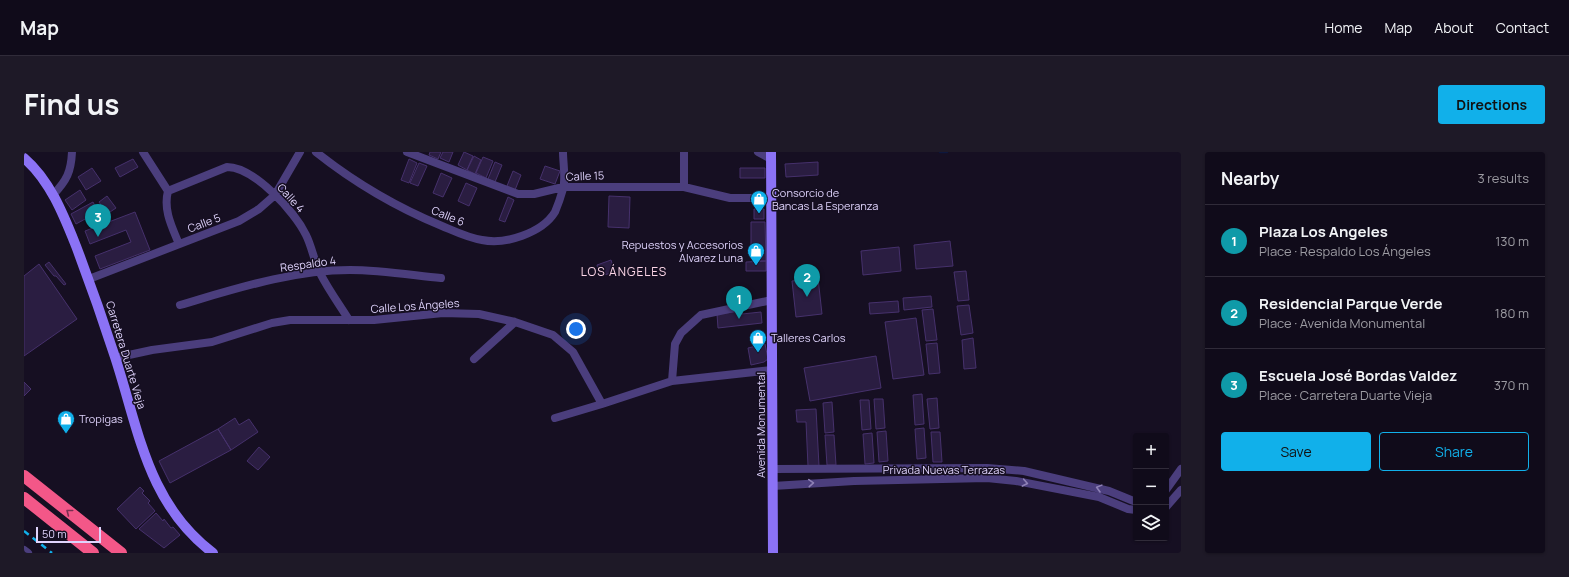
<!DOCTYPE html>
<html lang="en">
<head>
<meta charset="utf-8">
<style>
  :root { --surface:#100b1a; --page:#1e1927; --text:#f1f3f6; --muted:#9c9ba2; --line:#302b39; --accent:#11b0ea }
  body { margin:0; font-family:Manrope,sans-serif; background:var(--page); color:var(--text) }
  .controls { position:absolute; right:12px; bottom:12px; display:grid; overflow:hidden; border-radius:4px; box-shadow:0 1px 3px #0004 }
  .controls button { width:36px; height:36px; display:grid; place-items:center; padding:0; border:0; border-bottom:1px solid var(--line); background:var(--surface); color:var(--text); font:20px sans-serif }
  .scale { position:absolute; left:12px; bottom:10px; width:65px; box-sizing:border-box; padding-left:4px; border:2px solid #dfd3fc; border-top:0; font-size:11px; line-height:14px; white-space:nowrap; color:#dfd3fc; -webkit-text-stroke:3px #160f22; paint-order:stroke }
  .you { position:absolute; left:552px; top:177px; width:14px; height:14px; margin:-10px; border:3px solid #fff; border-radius:50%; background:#1a73e8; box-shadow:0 0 0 6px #1a73e833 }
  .badge { display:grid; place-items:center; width:26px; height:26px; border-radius:50%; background:var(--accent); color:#fff; font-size:13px; font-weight:700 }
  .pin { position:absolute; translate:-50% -33px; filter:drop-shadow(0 1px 2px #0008) }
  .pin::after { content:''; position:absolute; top:21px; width:14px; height:12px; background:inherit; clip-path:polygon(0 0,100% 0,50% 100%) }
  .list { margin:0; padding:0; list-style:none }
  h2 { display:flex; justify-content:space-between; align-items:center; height:52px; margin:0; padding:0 16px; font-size:17px }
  h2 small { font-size:13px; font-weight:400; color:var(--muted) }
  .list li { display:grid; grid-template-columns:26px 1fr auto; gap:12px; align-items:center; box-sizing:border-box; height:72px; padding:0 16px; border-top:1px solid var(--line) }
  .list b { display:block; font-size:15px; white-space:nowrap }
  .list p { margin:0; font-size:13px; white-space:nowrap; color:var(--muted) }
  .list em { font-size:13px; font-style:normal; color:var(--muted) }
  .actions { display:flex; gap:8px; padding:12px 16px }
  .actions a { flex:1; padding:9px 0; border:1px solid var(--accent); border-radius:4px; text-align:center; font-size:14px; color:var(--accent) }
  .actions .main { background:var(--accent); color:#111 }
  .icon { flex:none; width:22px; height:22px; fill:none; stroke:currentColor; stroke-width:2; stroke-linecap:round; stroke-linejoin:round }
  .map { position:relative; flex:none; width:1157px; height:401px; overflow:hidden; border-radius:4px }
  header { display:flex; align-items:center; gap:24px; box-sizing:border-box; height:56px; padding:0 20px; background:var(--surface); border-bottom:1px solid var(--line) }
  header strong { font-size:19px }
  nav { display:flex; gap:22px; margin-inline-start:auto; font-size:14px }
  .intro { display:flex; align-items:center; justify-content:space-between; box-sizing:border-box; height:96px; padding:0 24px }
  h1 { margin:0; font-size:28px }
  .button { padding:10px 18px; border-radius:4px; background:var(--accent); color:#111; font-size:14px; font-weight:700 }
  main { display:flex; gap:24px; padding:0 24px }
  aside { flex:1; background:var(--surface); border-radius:4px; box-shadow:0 1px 3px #0004 }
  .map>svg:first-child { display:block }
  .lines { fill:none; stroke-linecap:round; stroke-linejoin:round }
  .stream { stroke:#0d173d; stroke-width:2.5 }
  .building { fill:#2a1d41; stroke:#46316c }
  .street { stroke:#4b3e7d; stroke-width:8 }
  .secondary { stroke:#8b72f5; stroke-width:10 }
  .highway { stroke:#f35788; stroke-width:12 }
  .rail { stroke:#11b0ea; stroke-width:2.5; stroke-dasharray:6 5; stroke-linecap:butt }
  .oneway { stroke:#8e81b6 }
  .oneway2 { stroke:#792f50 }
  .labels { text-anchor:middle; stroke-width:3; stroke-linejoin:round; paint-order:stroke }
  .street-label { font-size:11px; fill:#dfd3fc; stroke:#160f22 }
  .poi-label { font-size:11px; fill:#dfd3fc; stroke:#160f22; text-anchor:start }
  .neighbourhood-label { font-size:12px; letter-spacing:1px; fill:#fcd5e7; stroke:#160f22 }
</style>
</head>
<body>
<header>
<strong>Map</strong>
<nav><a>Home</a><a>Map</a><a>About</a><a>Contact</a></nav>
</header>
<div class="intro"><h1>Find us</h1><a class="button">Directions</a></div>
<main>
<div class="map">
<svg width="1157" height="401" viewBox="0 0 1157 401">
  <rect width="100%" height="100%" fill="#160f22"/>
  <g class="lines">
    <!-- stream -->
    <path class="stream" d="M916,0H923"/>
  </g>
  <!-- building -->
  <path class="building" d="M406,0H417L414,7L405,3Z
    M419,0H429L425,10L416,6Z
    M440,0L449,4L443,18L434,13Z
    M450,4L457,8L451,22L443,18Z
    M459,5L469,9L462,26L452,21Z
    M109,7L114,15L96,25L91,16Z
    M385,7L393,11L385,31L377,28Z
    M471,10L478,13L471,30L464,27Z
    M794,10V23L762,25L761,12Z
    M395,11L403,14L394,34L386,31Z
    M521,14L536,19L531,32L516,27Z
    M68,16L77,29L62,38L54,25Z
    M716,16H741V26H716Z
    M489,19L497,23L491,38L483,34Z
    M417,21L428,26L419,45L409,41Z
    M442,31L453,36L445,54L434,49Z
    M56,38L62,48L48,58L41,48Z
    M83,44L92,56L83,62L75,50Z
    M585,44L606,45L605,76L584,75Z
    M484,45L490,48L481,70L475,68Z
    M69,50L74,60L52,72L47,62Z
    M730,57H740V67H730Z
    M111,60L126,98L76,117L71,104L107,90L102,78L66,92L61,79Z
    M727,70H741L742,109H735V98H727Z
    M926,89L929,114L892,117L890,93Z
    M875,95L877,119L839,123L837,99Z
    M587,108L591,120L576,124L573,113Z
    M742,109V119H722V110Z
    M25,110L42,132L40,133L32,124H30L21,113Z
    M15,112L53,167L0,204V124Z
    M942,119L945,148L934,149L930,120Z
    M794,126L798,162L772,165L768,129Z
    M907,144L908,155L880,158L879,146Z
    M874,149L875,160L846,162L845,151Z
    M945,153L949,181L937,183L933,154Z
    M909,157L913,188L902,189L898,158Z
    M718,159V162L737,160L738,171L694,176L693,162Z
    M892,166L900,223L869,227L861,170Z
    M949,186L952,216L940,217L938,188Z
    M913,191L916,221L905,222L902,192Z
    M741,192L744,207L740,210L727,213L724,196Z
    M852,204L857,236L786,249L780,216Z
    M0,230L7,237L0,244Z
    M898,242L900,272L891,273L889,243Z
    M913,246L915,276L906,277L903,247Z
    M850,247H859L861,276L852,277Z
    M836,248H845L847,277L838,278Z
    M808,250L810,280L801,281L799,251Z
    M792,257L795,314H784L782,270H773L772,258Z
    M211,266L215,273L225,267L234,280L207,298L194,277Z
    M900,276L902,306L893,307L891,277Z
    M194,277L207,298L146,331L135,309Z
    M862,279L864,309L855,310L853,280Z
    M907,280H916L918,310H909Z
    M848,281L850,311L841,312L839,282Z
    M801,283H810L812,313H803Z
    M235,295L246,305L234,318L223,309Z
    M116,335L120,339L118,341L126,349L124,351L131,359L112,377L93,357Z
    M132,361L139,369L140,367L147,376L149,375L156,383L140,396L115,377Z"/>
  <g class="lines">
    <!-- street -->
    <path class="street" d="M119,0L144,39C139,58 148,75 155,92
      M292,0C331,31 372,55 418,74C430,79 444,86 458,88C481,93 518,81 531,60C534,53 537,44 539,37C542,26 539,11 539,0
      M383,0L494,42H510L539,35H660L706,46H747
      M734,0L747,7
      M660,35V0
      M144,39L203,15C230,15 271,60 282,83C288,95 290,109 296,121C304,137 315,152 325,168
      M29,43C43,28 47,20 48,0
      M65,127L215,69L235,57L251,43L276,0
      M156,153C211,137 268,118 326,118C356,118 387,123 417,126
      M91,206L128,198L188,190L248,171L266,168H350L419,161L455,162L491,170L529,183L549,200L578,252L648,229L748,218
      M450,207L491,170
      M648,229L651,192L657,181L677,163L748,148
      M531,266L578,252
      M749,317L963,316L1000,319L1085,339L1112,350
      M749,334L830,329L963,326L992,329L1075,345L1104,357L1112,358
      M1142,338L1157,317
      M1142,355L1157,338
      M0,398L4,401"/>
    <!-- secondary -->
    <path class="secondary" d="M747,0L749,401
      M0,6C26,28 40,64 52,94C66,131 79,168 91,205C115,278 123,351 189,401"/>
    <!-- highway -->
    <path class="highway" d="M0,324L97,401
      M0,346L69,401"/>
    <!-- rail -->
    <path class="rail" d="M0,379L28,401"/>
  </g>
  <!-- one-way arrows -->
  <defs><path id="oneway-chevron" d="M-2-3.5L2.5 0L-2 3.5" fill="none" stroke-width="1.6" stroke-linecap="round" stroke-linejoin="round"/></defs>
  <g class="oneway">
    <use href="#oneway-chevron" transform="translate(787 331) rotate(-4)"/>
    <use href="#oneway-chevron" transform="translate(1001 331) rotate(11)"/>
    <use href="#oneway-chevron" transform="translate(1075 336) rotate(-165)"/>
  </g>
  <use class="oneway2" href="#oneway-chevron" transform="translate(45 360) rotate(-142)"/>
  <!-- icons -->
  <defs>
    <g id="shop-pin" transform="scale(0.9)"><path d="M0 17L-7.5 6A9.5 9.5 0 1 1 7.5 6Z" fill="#11b0ea" stroke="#160f22"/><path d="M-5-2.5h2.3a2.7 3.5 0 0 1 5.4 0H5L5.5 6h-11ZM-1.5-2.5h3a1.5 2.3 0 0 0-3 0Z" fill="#fff"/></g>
  </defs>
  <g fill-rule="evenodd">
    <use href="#shop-pin" x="735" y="47"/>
    <use href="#shop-pin" x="732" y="99"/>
    <use href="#shop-pin" x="734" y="186"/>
    <use href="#shop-pin" x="42" y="267"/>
  </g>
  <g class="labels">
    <!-- street labels -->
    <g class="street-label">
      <text transform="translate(561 24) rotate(-2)" y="4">Calle 15</text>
      <text transform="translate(267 46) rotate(48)" y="4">Calle 4</text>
      <text transform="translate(424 64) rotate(22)" y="4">Calle 6</text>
      <text transform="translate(180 71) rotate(-21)" y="4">Calle 5</text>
      <text transform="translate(284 112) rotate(-8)" y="4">Respaldo 4</text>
      <text transform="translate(391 154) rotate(-4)" y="4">Calle Los Ángeles</text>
      <text transform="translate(102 203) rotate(73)" y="4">Carretera Duarte Vieja</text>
      <text transform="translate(737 273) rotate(-90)" y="4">Avenida Monumental</text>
      <text x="920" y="322">Privada Nuevas Terrazas</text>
    </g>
    <!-- poi labels -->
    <g class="poi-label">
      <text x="748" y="45">Consorcio de<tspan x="748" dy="13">Bancas La Esperanza</tspan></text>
      <text x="719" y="97" text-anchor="end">Repuestos y Accesorios<tspan x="719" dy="13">Alvarez Luna</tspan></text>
      <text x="747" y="190">Talleres Carlos</text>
      <text x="55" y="271">Tropigas</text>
    </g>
    <!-- neighbourhood labels -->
    <g class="neighbourhood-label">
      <text x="600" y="124">LOS ÁNGELES</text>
    </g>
  </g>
</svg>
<div class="controls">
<button>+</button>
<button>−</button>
<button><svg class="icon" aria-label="layers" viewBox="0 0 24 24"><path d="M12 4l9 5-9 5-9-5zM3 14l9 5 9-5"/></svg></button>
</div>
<div class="scale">50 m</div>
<div class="you"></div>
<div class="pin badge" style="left:715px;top:167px;background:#0f9aa8">1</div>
<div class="pin badge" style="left:783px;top:145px;background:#0f9aa8">2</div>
<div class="pin badge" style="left:74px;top:85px;background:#0f9aa8">3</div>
</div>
<aside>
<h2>Nearby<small>3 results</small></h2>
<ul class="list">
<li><span class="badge" style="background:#0f9aa8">1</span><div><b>Plaza Los Angeles</b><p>Place · Respaldo Los Ángeles</p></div><em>130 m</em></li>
<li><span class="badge" style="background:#0f9aa8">2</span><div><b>Residencial Parque Verde</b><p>Place · Avenida Monumental</p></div><em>180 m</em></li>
<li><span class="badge" style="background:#0f9aa8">3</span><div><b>Escuela José Bordas Valdez</b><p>Place · Carretera Duarte Vieja</p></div><em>370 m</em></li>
</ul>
<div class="actions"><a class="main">Save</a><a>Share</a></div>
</aside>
</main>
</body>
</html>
